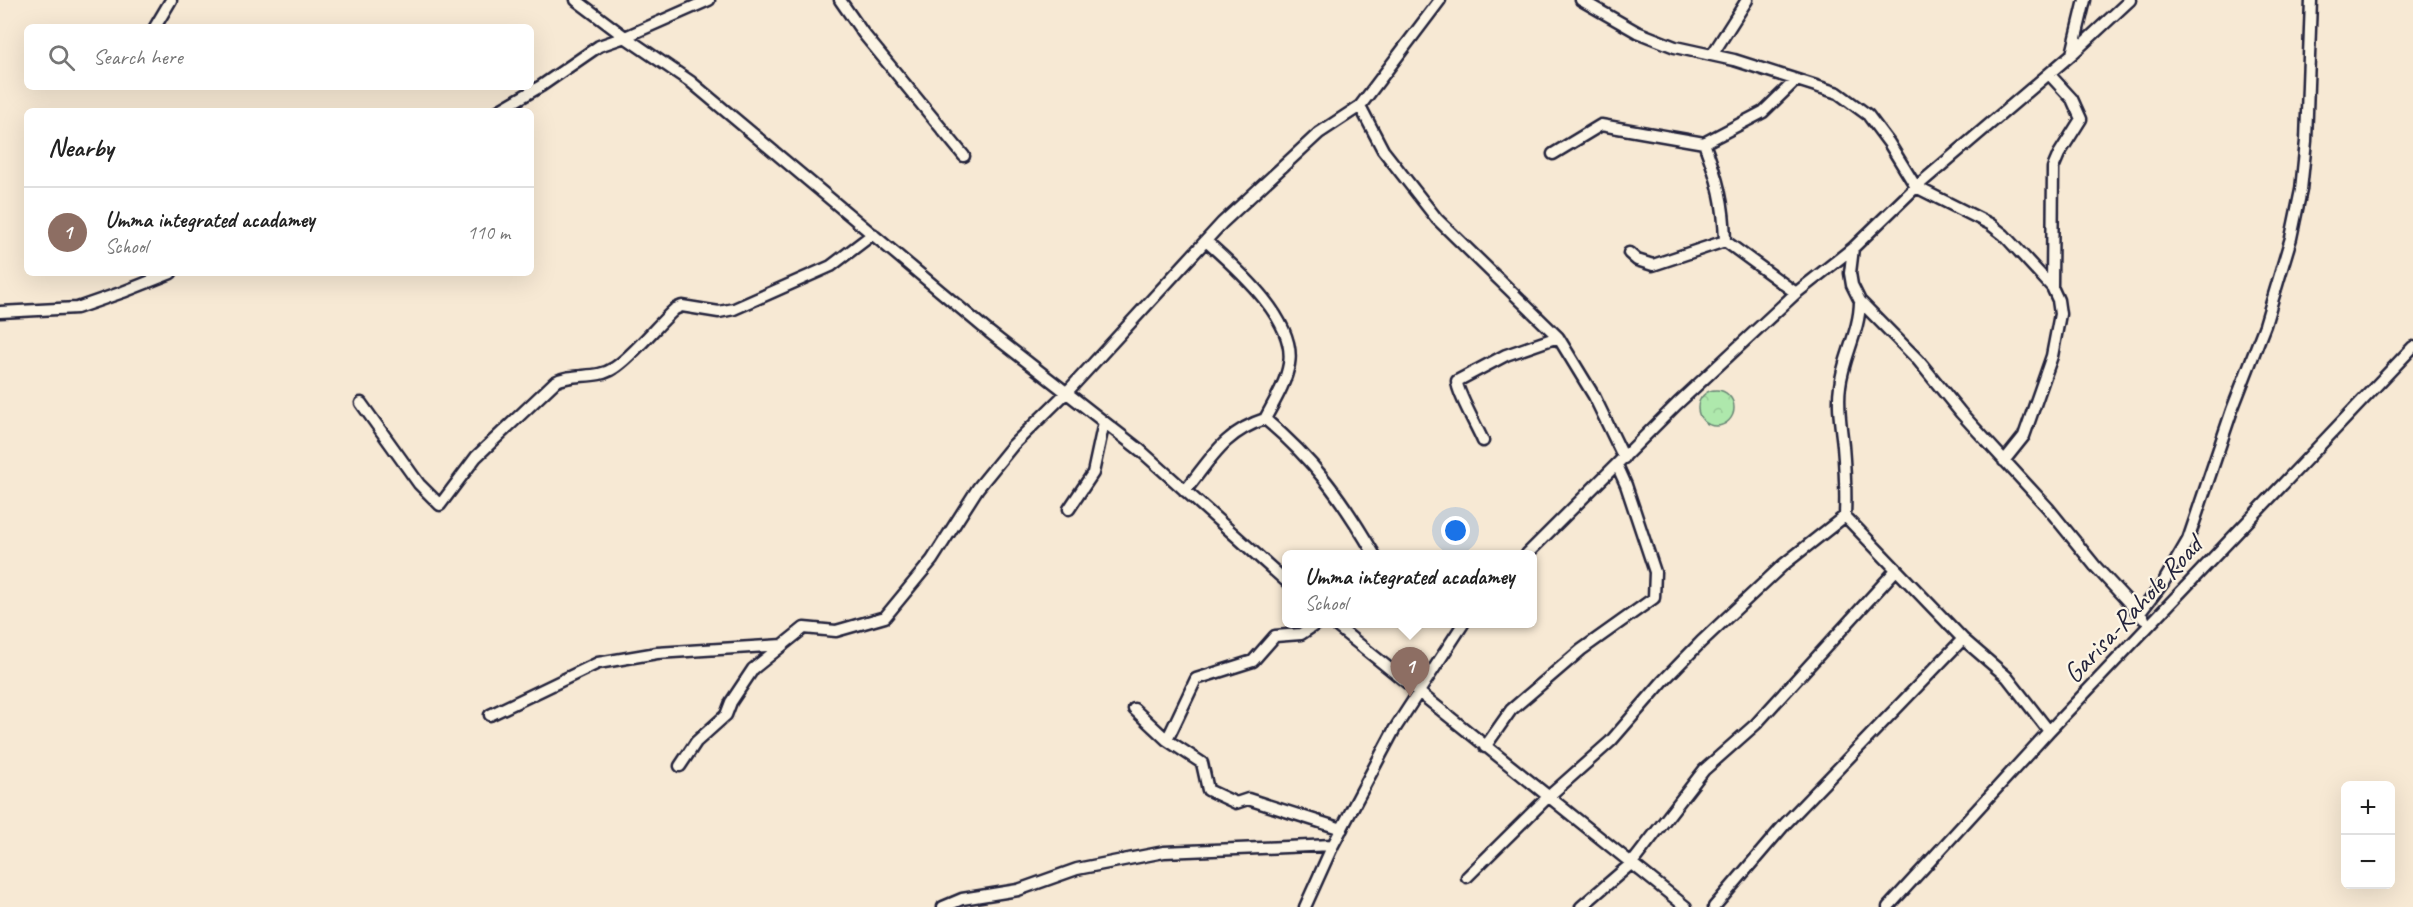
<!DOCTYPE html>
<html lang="en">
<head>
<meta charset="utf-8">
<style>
  :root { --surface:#fff; --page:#f2f2f2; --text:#222; --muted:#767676; --line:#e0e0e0; --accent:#b45309 }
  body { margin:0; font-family:Caveat,sans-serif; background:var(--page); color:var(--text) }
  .controls { position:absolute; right:18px; bottom:18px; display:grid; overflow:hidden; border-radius:9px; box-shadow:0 6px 24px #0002 }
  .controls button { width:54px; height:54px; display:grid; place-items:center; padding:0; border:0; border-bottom:2px solid var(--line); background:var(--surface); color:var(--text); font:30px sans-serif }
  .you { position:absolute; left:1456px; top:531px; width:21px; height:21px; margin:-15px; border:4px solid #fff; border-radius:50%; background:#1a73e8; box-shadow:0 0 0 9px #1a73e833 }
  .badge { display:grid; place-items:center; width:39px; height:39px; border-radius:50%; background:var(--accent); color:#fff; font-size:20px; font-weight:700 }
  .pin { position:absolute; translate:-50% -50px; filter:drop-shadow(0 2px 3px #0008) }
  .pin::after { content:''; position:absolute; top:32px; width:21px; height:18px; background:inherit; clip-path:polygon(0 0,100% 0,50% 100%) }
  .popup { position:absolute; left:1282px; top:550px; width:255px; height:78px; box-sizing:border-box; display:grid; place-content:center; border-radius:9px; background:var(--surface); filter:drop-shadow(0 2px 4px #0005); font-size:20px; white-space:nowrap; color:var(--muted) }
  .popup b { font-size:22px; color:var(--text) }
  .popup::after { content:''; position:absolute; left:50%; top:100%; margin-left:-12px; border:12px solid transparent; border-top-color:var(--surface) }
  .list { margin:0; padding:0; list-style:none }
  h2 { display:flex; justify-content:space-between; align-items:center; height:78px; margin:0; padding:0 24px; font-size:26px }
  h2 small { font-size:20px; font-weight:400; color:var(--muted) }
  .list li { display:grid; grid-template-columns:39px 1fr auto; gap:18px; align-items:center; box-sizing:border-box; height:90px; padding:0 24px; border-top:2px solid var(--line) }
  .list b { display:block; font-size:22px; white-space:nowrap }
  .list p { margin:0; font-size:20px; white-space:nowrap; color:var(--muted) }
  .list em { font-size:20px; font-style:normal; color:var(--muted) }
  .icon { flex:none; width:33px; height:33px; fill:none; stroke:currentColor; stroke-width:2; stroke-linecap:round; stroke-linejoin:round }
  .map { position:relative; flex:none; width:2413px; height:907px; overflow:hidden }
  .search { position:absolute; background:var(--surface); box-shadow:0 6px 24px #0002; left:24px; top:24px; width:510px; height:66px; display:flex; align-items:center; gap:15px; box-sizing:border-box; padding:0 21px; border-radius:9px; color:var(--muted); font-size:22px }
  .panel { position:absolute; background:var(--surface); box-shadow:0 6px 24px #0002; left:24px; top:108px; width:510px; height:168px; border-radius:9px }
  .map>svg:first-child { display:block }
  .forest { fill:url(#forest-crowns); stroke:#688574; stroke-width:1.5 }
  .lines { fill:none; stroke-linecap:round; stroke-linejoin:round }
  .minor-casing { stroke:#22223b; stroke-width:15 }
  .minor { stroke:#fcf5e5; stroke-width:10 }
  .labels { text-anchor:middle; stroke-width:4.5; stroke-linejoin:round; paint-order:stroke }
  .street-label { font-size:28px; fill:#22223b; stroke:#fcf5e5 }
</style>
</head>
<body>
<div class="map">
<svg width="2413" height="907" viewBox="0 0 2413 907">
  <defs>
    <pattern id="forest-crowns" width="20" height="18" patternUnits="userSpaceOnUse" patternTransform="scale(1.5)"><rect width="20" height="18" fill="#aee8ac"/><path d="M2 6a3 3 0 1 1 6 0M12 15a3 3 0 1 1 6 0" fill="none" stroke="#95c795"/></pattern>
  </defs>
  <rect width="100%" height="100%" fill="#f7e9d4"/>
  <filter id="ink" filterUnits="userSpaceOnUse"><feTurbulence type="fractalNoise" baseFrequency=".0167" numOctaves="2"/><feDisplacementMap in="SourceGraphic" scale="12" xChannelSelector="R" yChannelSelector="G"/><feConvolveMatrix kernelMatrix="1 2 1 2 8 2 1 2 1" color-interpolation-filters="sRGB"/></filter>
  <g filter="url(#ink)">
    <!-- forest -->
    <path class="forest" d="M1698 408a18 18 0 1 1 36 0a18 18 0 1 1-36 0Z"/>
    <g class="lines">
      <!-- minor casing -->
      <g class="minor-casing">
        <path id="minor" d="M576,0L625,37L691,82L989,332L1140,450L1287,582
          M840,0L863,33L964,156
          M1581,0L1637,32L1675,47L1734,60L1838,93L1868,115L1889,143L1916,187L1990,224L2004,235L2052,287L2058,300L2060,314L2052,356L2024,436L2004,461
          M155,27L171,0
          M2072,54L2085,0
          M1712,55L1747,0
          M2049,74L2072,99L2081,119L2059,154L2053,168L2052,287
          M1360,106L1383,150L1437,219L1558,337L1594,396L1624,458
          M498,111L541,86L599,46L625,37L709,0
          M1553,154L1601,125L1704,143
          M1206,241C1235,267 1297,320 1289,364C1286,383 1274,402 1265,419
          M1853,248L1850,273L1852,285L1860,301L1918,360L1961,413L2048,508L2095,566L2144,619
          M1629,253L1637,260L1653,265L1725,241
          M1796,293L1725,241C1724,202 1718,180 1704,143L1763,112L1796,80
          M0,312L77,308L123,292L171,273
          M361,403L419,484L440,505L476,457L555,382C573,372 597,380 614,368C633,356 656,326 675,309L682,306L719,312L734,309L831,266L873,234
          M1483,441C1478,429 1456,390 1457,381L1506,355L1558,337
          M1185,491C1211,459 1224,432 1265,419C1314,460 1342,499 1374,554
          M1069,509L1093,473L1104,422
          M1845,516L1963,639L2007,677L2049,731
          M1527,554L1677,404L1796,293L1853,248L1916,187L2072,54L2130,0
          M2139,614L2163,583L2188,540L2232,410L2265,325L2291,238L2301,190L2306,141L2311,0
          M1316,624L1301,634L1275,636L1253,661L1196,679L1167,740L1202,763L1208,790L1236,803L1248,799L1342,829
          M1334,624L1686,907
          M1134,709L1167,740
          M490,715L598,663L657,653L783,645
          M1485,747L1511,710L1581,650L1654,598L1655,572L1626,485L1617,465
          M680,766L696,742L726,715L731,702L753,669L804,628L836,631L885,617L932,560L978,488L1013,445L1067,392L1222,223L1319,133L1360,106L1440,0
          M1467,877L1548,797L1611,741L1663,681L1701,642L1783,565L1845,516C1846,492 1845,470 1843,446C1841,426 1837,406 1840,386C1843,357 1860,331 1860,301
          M943,907L962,899L1018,890L1077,869L1164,852L1333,845
          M1305,907L1333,845L1394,730L1463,624
          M1581,907L1632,863L1704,770L1756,724L1896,570
          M1714,907L1785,824L1963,639
          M1888,907L2049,731L2413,347"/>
      </g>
      <!-- minor -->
      <use href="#minor" class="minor"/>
    </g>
  </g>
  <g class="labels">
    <!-- street labels -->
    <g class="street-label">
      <text transform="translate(2132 609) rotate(-47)" y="10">Garisa-Rahole Road</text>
    </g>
  </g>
</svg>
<div class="controls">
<button>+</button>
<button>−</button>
</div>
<div class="you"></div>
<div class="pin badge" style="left:1410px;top:697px;background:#8d6e63">1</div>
<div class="popup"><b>Umma integrated acadamey</b>School</div>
<div class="search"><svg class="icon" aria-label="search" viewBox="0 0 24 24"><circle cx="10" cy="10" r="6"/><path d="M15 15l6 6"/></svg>Search here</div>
<section class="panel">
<h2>Nearby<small></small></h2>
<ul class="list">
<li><span class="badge" style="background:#8d6e63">1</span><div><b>Umma integrated acadamey</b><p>School</p></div><em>110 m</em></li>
</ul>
</section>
</div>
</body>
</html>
